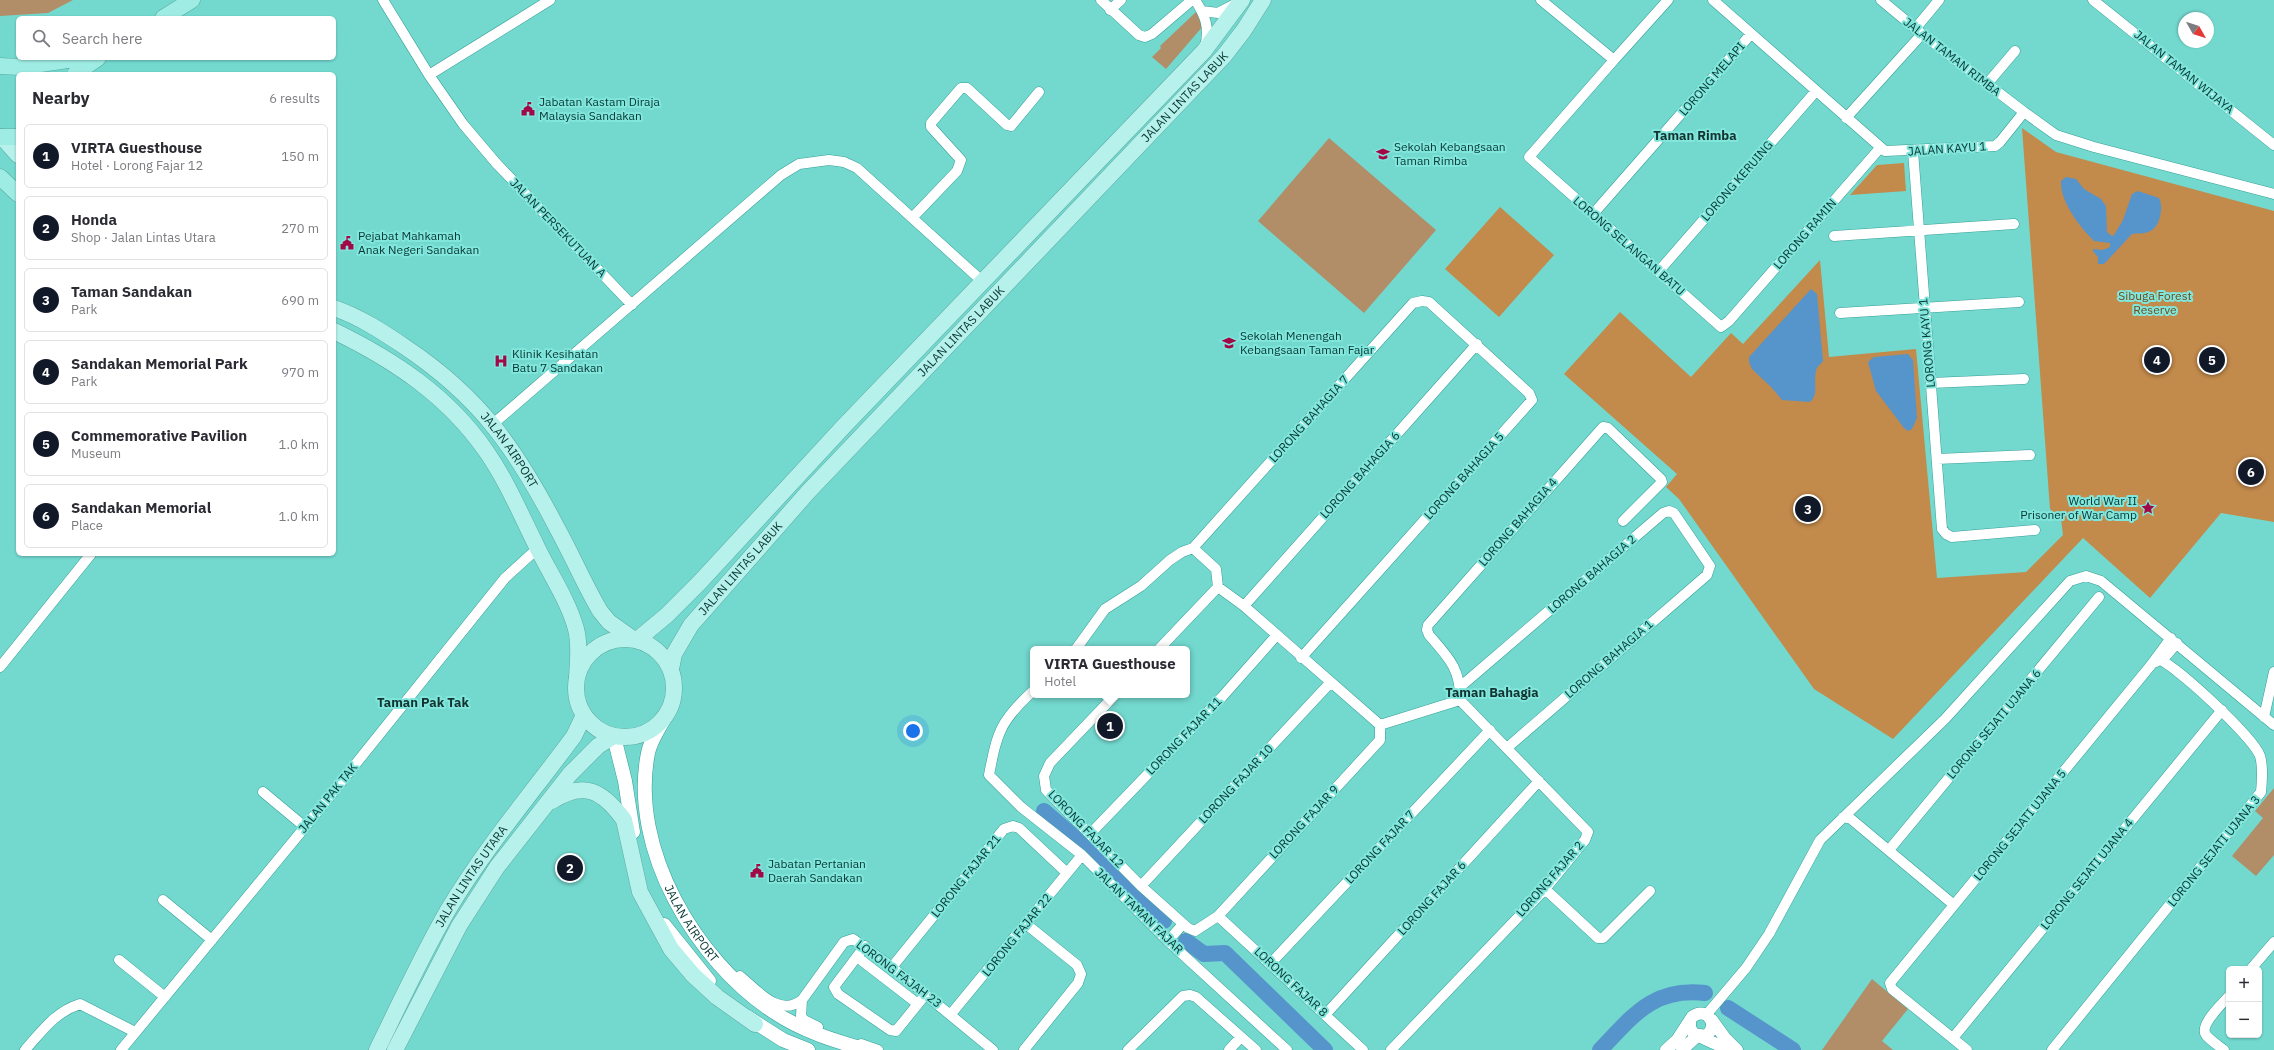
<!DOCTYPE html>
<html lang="en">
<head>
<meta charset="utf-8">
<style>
  :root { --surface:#fff; --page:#f2f2f3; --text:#2b2b33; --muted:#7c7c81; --line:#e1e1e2; --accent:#111827 }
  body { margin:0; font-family:"IBM Plex Sans",sans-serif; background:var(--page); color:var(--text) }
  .controls { position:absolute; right:12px; bottom:12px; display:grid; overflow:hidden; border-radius:6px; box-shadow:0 1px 3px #0004 }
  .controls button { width:36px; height:36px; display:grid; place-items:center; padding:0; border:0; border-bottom:1px solid var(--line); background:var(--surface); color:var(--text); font:20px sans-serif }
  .compass { position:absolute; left:2178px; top:12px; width:36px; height:36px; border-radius:50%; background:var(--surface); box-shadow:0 1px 3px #0004; rotate:129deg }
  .you { position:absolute; left:913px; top:731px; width:14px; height:14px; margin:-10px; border:3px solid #fff; border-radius:50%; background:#1a73e8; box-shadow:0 0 0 6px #1a73e833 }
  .badge { display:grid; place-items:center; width:26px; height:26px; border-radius:50%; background:var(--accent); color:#fff; font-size:13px; font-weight:700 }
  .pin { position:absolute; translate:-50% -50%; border:2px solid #fff; box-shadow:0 1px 4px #0006 }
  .popup { position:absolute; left:1030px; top:646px; width:160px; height:52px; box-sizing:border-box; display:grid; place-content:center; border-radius:6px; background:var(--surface); filter:drop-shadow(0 1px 3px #0005); font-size:13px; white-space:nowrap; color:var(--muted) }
  .popup b { font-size:15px; color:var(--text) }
  .popup::after { content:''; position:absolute; left:50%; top:100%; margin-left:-8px; border:8px solid transparent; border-top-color:var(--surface) }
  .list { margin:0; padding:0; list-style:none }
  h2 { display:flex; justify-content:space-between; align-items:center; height:52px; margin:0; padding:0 16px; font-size:17px }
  h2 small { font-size:13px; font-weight:400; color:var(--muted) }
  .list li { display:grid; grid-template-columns:26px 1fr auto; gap:12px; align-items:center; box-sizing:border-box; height:64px; margin:0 8px 8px; padding:0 8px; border:1px solid var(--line); border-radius:6px }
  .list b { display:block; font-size:15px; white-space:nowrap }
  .list p { margin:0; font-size:13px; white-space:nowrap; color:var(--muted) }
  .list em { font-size:13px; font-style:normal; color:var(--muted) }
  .icon { flex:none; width:22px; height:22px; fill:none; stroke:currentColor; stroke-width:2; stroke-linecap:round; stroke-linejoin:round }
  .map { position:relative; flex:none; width:2274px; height:1050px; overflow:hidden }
  .search { position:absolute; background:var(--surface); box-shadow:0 1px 3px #0004; left:16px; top:16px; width:320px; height:44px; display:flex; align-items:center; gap:10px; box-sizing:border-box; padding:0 14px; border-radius:6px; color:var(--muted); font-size:15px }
  .panel { position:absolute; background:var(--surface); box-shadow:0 1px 3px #0004; left:16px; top:72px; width:320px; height:484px; border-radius:6px }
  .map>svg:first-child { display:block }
  .green { fill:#b18d68 }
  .forest { fill:#c28a4b }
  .water { fill:#5694cc }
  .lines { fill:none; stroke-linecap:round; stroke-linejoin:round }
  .river { stroke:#5694cc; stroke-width:16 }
  .minor-casing { stroke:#34a097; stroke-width:11 }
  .tertiary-casing { stroke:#34a097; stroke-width:13 }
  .secondary-casing { stroke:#34a097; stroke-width:15 }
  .primary-casing { stroke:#5aaaa2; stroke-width:17 }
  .trunk-casing { stroke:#5aaaa2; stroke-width:17 }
  .minor { stroke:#fff; stroke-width:10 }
  .tertiary { stroke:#fff; stroke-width:12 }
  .secondary { stroke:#fff; stroke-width:14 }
  .primary { stroke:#b6f1eb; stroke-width:16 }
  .trunk { stroke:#9eece4; stroke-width:16 }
  .labels { text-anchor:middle; stroke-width:4; stroke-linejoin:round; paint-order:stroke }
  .street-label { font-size:12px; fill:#073633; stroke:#81e6dc }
  .poi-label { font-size:12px; fill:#073633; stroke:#81e6dc; text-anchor:start }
  .park-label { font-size:12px; fill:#70491a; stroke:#81e6dc }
  .neighbourhood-label { font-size:13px; font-weight:bold; fill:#133431; stroke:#81e6dc }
</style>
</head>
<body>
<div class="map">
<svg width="2274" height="1050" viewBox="0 0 2274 1050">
  <rect width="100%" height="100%" fill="#73d9cf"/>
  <!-- green -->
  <path class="green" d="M0,0H73L48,13L0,16Z
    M1196,12L1204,25L1166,69L1152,57L1161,48L1160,46Z
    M1329,138L1436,230L1364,313L1258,221Z
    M2274,788V855L2256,876L2232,856L2263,818L2255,811Z
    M1872,979L1908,1009L1882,1041L1893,1050H1822Z"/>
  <!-- forest -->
  <path class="forest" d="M2022,128L2056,152L2274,211V522L2221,513L2150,598L2083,538L1893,739L1814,689L1679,499L1666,487L1677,474L1564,374L1620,312L1691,377L1731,333L1743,344L1820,260L1829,357L1916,349L1937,578L2026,572L2063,535L2061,519L2050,509Z
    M1904,163L1906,191L1850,195L1877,165Z
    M1500,207L1554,255L1499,317L1445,269Z"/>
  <!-- water -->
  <path class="water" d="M2066,177L2076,179L2084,189L2101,199L2106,206L2107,232L2112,236L2114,235L2123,220L2132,194L2138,191L2159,198C2164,207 2160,229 2148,232C2144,234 2137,233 2132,234L2104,264H2098V257L2093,251V249L2103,250L2110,247V243L2094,241C2080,227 2060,202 2061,181Z
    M1811,289L1817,294L1823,361C1821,364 1816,367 1816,371C1813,382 1819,394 1810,402L1782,400L1772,388L1752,369L1749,362V357Z
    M1908,354L1913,360L1917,418L1912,429L1908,431L1904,428L1876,391L1868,362L1874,357Z"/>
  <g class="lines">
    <!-- river -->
    <path class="river" d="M1044,811L1087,848L1164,921
      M1186,941L1204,954L1225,953L1325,1050
      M1728,1008L1793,1050
      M1600,1050C1633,1016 1653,987 1705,993"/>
    <!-- minor casing -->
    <g class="minor-casing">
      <path id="minor" d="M383,0L429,75L463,124L496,163L632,305
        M1101,0L1139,35L1145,37L1152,34L1192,0
        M1195,0C1205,15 1210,28 1205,46
        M1541,0L1614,60L1668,0
        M1713,0L1885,151L1995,146L2000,142L2024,112
        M1881,0L1922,34L2024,112L2056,135L2094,147L2274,194
        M2093,0L2274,145
        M1110,10L1121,0
        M1202,11L1218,13L1235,4
        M1915,29L1939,0
        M1614,60L1529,157L1721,327L1729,321L1880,148
        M429,75L550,0
        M1987,84L2015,51
        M1846,118L1922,34
        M1913,151L1942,529L1946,534L1952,537L2035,530
        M1593,214L1751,34
        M913,217L957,171L961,160L931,127V123L961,88H967L1007,125L1011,126L1039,92
        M1834,236L2014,224
        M1658,272L1816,91
        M1840,313L2019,302
        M1931,383L2024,379
        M493,424L781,175L799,164L829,160L844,162L857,168L983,282
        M1937,459L2030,455
        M1218,587L1244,606L1380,725
        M1244,606L1477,344
        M1076,649L1105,609L1141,586L1170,560L1182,552L1193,548L1413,303L1422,301L1429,302L1529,393L1532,400L1301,658
        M1159,649L1218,587L1216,569L1193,548
        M2156,662L2166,656L2177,643
        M0,667L91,554
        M1460,687L1663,513L1669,511L1674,513L1710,566L1707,575L1508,747
        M1033,691C1000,721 997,733 989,775L1021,807L1082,855L1168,941L1287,1050
        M1115,695L1050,763L1044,776L1046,790L1141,886L1188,928L1195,931L1218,916L1380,740V725
        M2264,717L2274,672
        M1380,725L1460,700
        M263,792L305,827
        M1843,817L1851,819L1954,905
        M1090,834L1222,697L1276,636
        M1889,850L2099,597
        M1141,886L1330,683
        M1545,889L1598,938H1603L1650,891
        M163,900L212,940
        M1218,916L1363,1050
        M1168,941L1183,924
        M865,946L834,987L838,994L890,1030L896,1031L926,994
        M857,957L918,1004
        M119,960L165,997
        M1270,964L1490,730
        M892,967L1004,829L1013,826L1019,828L1067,873
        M2251,969L2274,942
        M740,976C757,990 779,1018 802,1000L801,1016L804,1020L818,1027
        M802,1000L844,942L853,939L892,967L993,1050
        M951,1014L1082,855
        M1326,1014L1539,781
        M1707,1014L1746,968L1769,934L1820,840L1945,719L2070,581L2086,576L2101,581L2274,725
        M1953,1038L2222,710
        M861,1044L878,1050
        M25,1050C42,1031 55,1012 80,1004L135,1032
        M121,1050L305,827L505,578L538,548
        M1024,1050L1078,983L1081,974L1077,965L1026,924
        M1128,1050L1183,996L1190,995L1196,997L1256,1050
        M1229,1050L1241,1037
        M1391,1050L1545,889L1585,840L1588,832L1460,700C1461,669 1448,657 1429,635L1427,630L1428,625L1603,427L1608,428L1661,479L1662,482L1623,521
        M1967,1050L1892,989L1890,983L2151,665L2171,638
        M2052,1050L2261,792C2262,782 2263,766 2260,756C2253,737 2174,663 2156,658
        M2224,1050C2219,1046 2211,1041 2206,1035C2199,1025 2222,1004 2229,996"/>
    </g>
    <!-- tertiary casing -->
    <g class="tertiary-casing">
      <path id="tertiary" d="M1712,1020L1725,1038L1737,1050
        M1701,1037L1729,1050
        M1666,1050L1677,1040L1692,1017C1707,1005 1721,1027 1705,1036L1694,1034L1690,1028V1020
        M1682,1050L1697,1036"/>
    </g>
    <!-- secondary casing -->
    <g class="secondary-casing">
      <g id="secondary">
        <path id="s1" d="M666,715C660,727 650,741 648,753C629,849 696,961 774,1012C802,1031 835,1041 867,1050"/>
        <path d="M614,737L625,781L633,832"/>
        <path d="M664,925L709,981"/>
        <path d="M747,1017L783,1040L808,1050"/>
      </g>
    </g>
    <!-- primary casing -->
    <g class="primary-casing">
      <g id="primary">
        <path d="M2,137L18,155"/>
        <path id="s2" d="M334,308C360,317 383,332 405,347C480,397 516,449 557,528C572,555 584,584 600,611L609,622L633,639"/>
        <path d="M334,331C394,360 448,396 486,451C507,481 521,515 537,547C550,574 568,600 576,629C580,644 578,662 577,677"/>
        <circle cx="625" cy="688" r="49"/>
        <path d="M637,640L667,615L699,583L844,426L1204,51L1242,0"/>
        <path id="s3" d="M671,669L674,654L691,625L808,492L1224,56L1244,30L1263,0"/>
        <path d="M552,801C584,780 603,791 624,820L640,892L671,949L693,975L717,997L755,1024"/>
        <path id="s4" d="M377,1050C400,1003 422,955 448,910C485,848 532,793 574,736L584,715"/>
        <path d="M395,1050L459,926L497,867L570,774L598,746L612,737"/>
      </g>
    </g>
    <!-- trunk casing -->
    <g class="trunk-casing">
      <path id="trunk" d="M163,18L192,0
        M0,66L20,67L29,73
        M20,67L81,58
        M75,74L98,58
        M0,137H18
        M0,177L18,194"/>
    </g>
    <!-- minor -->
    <use href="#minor" class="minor"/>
    <!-- tertiary -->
    <use href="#tertiary" class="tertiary"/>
    <!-- secondary -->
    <use href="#secondary" class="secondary"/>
    <!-- primary -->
    <use href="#primary" class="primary"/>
    <!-- trunk -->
    <use href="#trunk" class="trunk"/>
  </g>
  <!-- icons -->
  <defs>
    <g id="civic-bare" transform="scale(1.08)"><path d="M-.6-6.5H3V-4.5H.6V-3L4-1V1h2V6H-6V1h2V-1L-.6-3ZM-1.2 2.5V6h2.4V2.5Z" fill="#a20846" stroke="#81e6dc" stroke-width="2.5" paint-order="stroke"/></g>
    <g id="school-bare" transform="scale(1.08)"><path d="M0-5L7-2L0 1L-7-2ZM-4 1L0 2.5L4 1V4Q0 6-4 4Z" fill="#a20846" stroke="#81e6dc" stroke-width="2.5" paint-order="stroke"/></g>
    <g id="hospital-bare" transform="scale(1.08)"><path d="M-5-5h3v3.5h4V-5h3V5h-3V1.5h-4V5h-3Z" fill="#a20846" stroke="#81e6dc" stroke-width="2.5" paint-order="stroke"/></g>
    <g id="sight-bare" transform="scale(1.08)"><path d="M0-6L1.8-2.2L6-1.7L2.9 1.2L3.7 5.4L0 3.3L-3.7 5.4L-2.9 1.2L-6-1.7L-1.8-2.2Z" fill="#a20846" stroke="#81e6dc" stroke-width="2.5" paint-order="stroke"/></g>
  </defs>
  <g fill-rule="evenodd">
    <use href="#civic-bare" x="528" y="109"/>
    <use href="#school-bare" x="1383" y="154"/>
    <use href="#civic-bare" x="347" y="243"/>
    <use href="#school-bare" x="1229" y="343"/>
    <use href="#hospital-bare" x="501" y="361"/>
    <use href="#sight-bare" x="2148" y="508"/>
    <use href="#civic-bare" x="757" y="871"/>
  </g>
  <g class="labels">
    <!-- street labels -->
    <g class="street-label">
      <text transform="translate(1952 57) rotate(38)" y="4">JALAN TAMAN RIMBA</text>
      <text transform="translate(2184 72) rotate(39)" y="4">JALAN TAMAN WIJAYA</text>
      <text transform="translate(1712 79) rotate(-49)" y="4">LORONG MELAPI</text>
      <text dy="4" stroke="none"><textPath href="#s3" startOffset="772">JALAN LINTAS LABUK</textPath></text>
      <text transform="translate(1947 149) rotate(-4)" y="4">JALAN KAYU 1</text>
      <text transform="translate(1737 181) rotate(-49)" y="4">LORONG KERUING</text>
      <text transform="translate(558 228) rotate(46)" y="4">JALAN PERSEKUTUAN A</text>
      <text transform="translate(1805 234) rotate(-49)" y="4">LORONG RAMIN</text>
      <text transform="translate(1629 246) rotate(41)" y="4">LORONG SELANGAN BATU</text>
      <text dy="4" stroke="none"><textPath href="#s3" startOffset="448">JALAN LINTAS LABUK</textPath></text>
      <text transform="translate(1927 343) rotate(-95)" y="4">LORONG KAYU 1</text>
      <text transform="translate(1309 419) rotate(-48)" y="4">LORONG BAHAGIA 7</text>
      <text dy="4" stroke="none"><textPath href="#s2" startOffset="229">JALAN AIRPORT</textPath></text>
      <text transform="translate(1360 475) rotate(-48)" y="4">LORONG BAHAGIA 6</text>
      <text transform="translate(1464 476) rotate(-48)" y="4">LORONG BAHAGIA 5</text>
      <text transform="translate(1518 522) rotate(-49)" y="4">LORONG BAHAGIA 4</text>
      <text dy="4" stroke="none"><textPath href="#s3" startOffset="124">JALAN LINTAS LABUK</textPath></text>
      <text transform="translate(1592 574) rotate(-41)" y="4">LORONG BAHAGIA 2</text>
      <text transform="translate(1609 659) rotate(-41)" y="4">LORONG BAHAGIA 1</text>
      <text transform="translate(1994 724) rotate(-50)" y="4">LORONG SEJATI UJANA 6</text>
      <text transform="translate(1184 736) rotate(-46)" y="4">LORONG FAJAR 11</text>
      <text transform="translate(1236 784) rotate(-47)" y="4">LORONG FAJAR 10</text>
      <text transform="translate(328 798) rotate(-51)" y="4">JALAN PAK TAK</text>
      <text transform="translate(1304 822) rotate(-47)" y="4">LORONG FAJAR 9</text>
      <text transform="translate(2020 825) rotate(-51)" y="4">LORONG SEJATI UJANA 5</text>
      <text transform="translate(1086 829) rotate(46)" y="4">LORONG FAJAR 12</text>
      <text transform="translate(1380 847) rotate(-47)" y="4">LORONG FAJAR 7</text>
      <text transform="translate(2214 851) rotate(-51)" y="4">LORONG SEJATI UJANA 3</text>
      <text transform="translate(2087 874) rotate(-51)" y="4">LORONG SEJATI UJANA 4</text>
      <text transform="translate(966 876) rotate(-51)" y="4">LORONG FAJAR 21</text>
      <text dy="4" stroke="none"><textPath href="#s4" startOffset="198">JALAN LINTAS UTARA</textPath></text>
      <text transform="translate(1550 879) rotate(-49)" y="4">LORONG FAJAR 2</text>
      <text transform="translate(1432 898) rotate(-48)" y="4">LORONG FAJAR 6</text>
      <text transform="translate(1139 911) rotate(44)" y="4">JALAN TAMAN FAJAR</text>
      <text dy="4" stroke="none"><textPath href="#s1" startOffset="223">JALAN AIRPORT</textPath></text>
      <text transform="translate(1017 935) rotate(-51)" y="4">LORONG FAJAR 22</text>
      <text transform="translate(899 974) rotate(37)" y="4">LORONG FAJAH 23</text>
      <text transform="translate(1291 982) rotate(43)" y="4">LORONG FAJAR 8</text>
    </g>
    <!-- poi labels -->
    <g class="poi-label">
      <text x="539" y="106">Jabatan Kastam Diraja<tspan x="539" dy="14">Malaysia Sandakan</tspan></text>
      <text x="1394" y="151">Sekolah Kebangsaan<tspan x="1394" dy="14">Taman Rimba</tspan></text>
      <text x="358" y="240">Pejabat Mahkamah<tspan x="358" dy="14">Anak Negeri Sandakan</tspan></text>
      <text x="1240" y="340">Sekolah Menengah<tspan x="1240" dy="14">Kebangsaan Taman Fajar</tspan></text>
      <text x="512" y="358">Klinik Kesihatan<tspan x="512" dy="14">Batu 7 Sandakan</tspan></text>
      <text x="2137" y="505" text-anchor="end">World War II<tspan x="2137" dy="14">Prisoner of War Camp</tspan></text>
      <text x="768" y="868">Jabatan Pertanian<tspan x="768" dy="14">Daerah Sandakan</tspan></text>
    </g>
    <!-- park labels -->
    <g class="park-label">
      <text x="2155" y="300">Sibuga Forest<tspan x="2155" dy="14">Reserve</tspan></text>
    </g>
    <!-- neighbourhood labels -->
    <g class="neighbourhood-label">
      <text x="1695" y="140">Taman Rimba</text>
      <text x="1492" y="697">Taman Bahagia</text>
      <text x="423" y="707">Taman Pak Tak</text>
    </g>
  </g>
</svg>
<div class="controls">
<button>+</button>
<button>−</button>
</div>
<svg class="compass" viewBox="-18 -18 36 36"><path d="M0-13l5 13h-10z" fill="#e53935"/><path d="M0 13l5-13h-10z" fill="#7c7c81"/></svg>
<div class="you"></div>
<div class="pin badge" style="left:1110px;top:726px">1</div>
<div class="popup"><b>VIRTA Guesthouse</b>Hotel</div>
<div class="pin badge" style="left:570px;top:868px">2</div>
<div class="pin badge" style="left:1808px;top:509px">3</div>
<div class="pin badge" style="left:2157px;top:360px">4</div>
<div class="pin badge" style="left:2212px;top:360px">5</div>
<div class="pin badge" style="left:2251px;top:472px">6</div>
<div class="search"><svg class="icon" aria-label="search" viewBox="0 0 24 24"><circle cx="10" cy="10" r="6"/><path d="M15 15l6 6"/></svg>Search here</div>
<section class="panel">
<h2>Nearby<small>6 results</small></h2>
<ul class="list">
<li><span class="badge">1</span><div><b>VIRTA Guesthouse</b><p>Hotel · Lorong Fajar 12</p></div><em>150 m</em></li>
<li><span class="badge">2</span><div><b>Honda</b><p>Shop · Jalan Lintas Utara</p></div><em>270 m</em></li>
<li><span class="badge">3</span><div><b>Taman Sandakan</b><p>Park</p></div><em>690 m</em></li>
<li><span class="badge">4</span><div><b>Sandakan Memorial Park</b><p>Park</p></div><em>970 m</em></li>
<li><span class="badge">5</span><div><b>Commemorative Pavilion</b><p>Museum</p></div><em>1.0 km</em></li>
<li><span class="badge">6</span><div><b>Sandakan Memorial</b><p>Place</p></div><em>1.0 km</em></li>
</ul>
</section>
</div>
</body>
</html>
